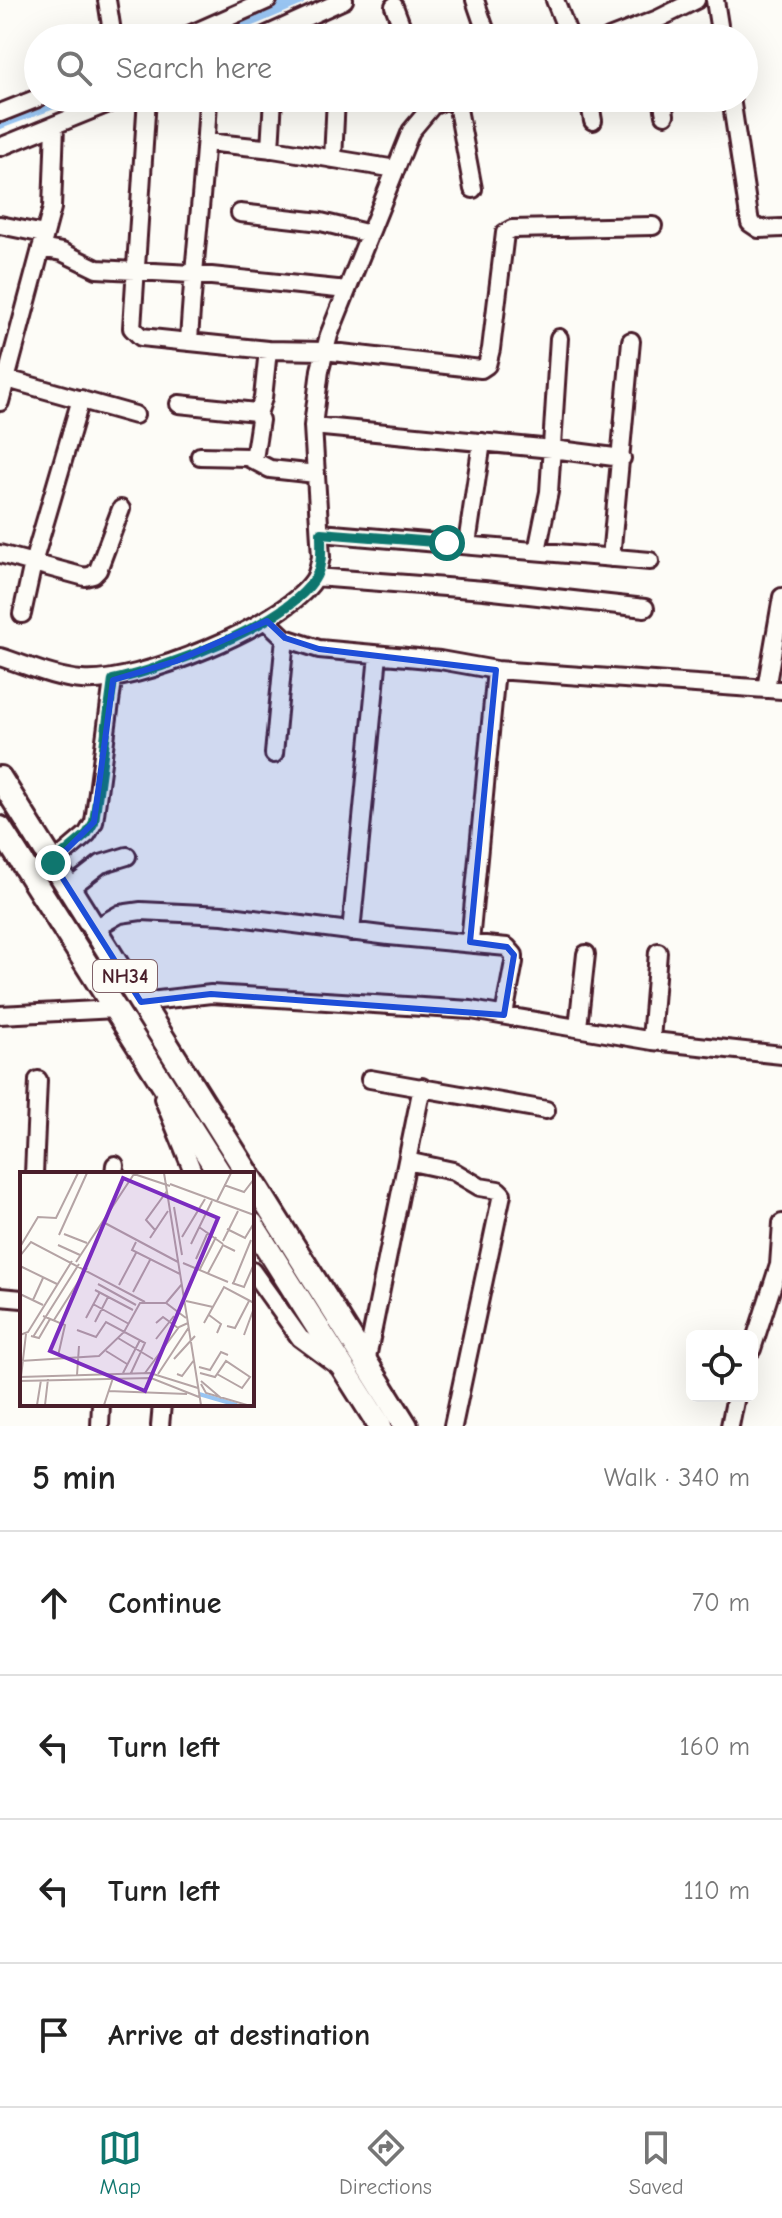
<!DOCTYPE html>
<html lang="en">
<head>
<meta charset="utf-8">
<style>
  :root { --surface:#fff; --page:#f2f2f2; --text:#222; --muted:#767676; --line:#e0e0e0; --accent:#0f766e }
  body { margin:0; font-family:"Comic Neue",sans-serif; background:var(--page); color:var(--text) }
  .controls { position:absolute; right:24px; bottom:24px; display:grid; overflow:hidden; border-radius:12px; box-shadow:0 8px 32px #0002 }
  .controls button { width:72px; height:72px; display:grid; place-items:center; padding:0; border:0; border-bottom:2px solid var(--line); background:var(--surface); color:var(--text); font:40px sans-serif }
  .stop { position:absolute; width:24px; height:24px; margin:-18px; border:6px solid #0f766e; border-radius:50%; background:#fff }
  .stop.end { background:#0f766e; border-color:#fff; box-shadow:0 2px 8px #0008 }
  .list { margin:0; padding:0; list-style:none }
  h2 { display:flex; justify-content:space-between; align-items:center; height:104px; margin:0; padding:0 32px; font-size:34px }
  h2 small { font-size:26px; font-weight:400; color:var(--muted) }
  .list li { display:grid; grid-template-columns:52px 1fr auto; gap:24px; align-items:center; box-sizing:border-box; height:144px; padding:0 32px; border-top:2px solid var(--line) }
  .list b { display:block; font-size:30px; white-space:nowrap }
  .list em { font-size:26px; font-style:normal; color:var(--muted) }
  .icon { flex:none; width:44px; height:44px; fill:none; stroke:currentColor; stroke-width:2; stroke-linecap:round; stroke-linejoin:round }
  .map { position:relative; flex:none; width:782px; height:1426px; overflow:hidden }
  .search { position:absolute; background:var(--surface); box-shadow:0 8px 32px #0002; left:24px; right:24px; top:24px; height:88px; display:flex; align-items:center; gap:20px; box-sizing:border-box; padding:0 28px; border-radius:44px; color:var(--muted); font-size:30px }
  .sheet { height:680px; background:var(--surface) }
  nav { display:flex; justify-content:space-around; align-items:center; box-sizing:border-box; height:112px; border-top:2px solid var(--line); background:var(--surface); font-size:22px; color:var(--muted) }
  nav a { display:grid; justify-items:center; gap:4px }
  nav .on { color:var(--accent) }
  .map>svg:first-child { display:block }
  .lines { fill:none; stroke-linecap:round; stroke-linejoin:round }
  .canal { stroke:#98c4f1; stroke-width:12 }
  .minor-casing { stroke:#4a1f2b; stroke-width:22 }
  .highway-casing { stroke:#4a1f2b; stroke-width:28 }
  .minor { stroke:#fdfcf7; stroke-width:16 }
  .highway { stroke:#fdfcf7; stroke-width:22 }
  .route { stroke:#0f766e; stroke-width:10 }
  .marked { fill:#1d4ed8; fill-opacity:0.2; stroke:#1d4ed8; stroke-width:6; stroke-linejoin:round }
  .labels { text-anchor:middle; stroke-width:6; stroke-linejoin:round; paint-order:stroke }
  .shield { fill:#fdfcf7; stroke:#806168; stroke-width:2 }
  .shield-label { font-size:20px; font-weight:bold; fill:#4a1f2b }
  .inset-river { fill:none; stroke:#98c4f1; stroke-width:4 }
  .inset-road { fill:none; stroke:#b5a4a5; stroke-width:2 }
  .view { fill:#7b2cbf; fill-opacity:0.15; stroke:#7b2cbf; stroke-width:4 }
  .inset-edge { fill:none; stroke:#4a1f2b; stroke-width:4 }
</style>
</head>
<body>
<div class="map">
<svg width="782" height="1426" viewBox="0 0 782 1426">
  <rect width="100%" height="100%" fill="#fdfcf7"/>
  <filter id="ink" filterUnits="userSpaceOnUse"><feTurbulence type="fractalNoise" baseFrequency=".0125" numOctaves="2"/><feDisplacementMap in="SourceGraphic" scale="16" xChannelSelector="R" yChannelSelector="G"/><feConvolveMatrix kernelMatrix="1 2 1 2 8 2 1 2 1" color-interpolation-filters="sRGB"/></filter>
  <g filter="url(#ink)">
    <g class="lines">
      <!-- canal -->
      <path class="canal" d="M209,38L299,0
        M0,123L67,98"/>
      <!-- minor casing -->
      <g class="minor-casing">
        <path id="minor" d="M107,0L113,38
          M475,0L488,38
          M555,0L570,38
          M715,0L721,38
          M394,6L406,38
          M182,38L268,0
          M260,38L344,0
          M609,38L658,19L696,0
          M147,98L132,328L141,337L268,350L324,351L481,369L487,365L491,349L505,233L512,229L653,226
          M456,98L473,189
          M589,98L593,121
          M662,98L665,115
          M731,98L750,223L759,229L782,228
          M0,113L38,98
          M206,142L273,149L396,169
          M0,147L121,98
          M270,149L273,98
          M333,159L336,98
          M240,213L321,222L370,234
          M0,225L44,234
          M41,248L62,252L97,269L192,274L347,290
          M189,342C193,261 205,180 208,98
          M7,379L135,415
          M0,402L52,208L55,125
          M179,404L256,412L260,420L254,459
          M258,414L263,398L268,350
          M313,426L552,449L622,458
          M200,456L247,457L270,469L316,474
          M321,533L650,561
          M467,544L482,442
          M537,551L549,492L559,338
          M0,554L85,577L93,575L98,570L121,509
          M611,558L631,341
          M316,577L484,590L645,608
          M22,614L33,563L81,399
          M267,621L285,638L319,649L440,660L496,670L782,690
          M0,657C26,665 54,678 82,680C136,685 284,625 314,580C318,574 319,565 321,557L313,426L320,370L329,335L411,131L432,106L450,98
          M766,689L782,597
          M274,754L285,638
          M53,863L87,834L94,822L113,680
          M70,888L101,864L127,856
          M95,928L120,914L141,911L223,915L389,936L507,947L514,955V962L504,1015
          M351,932L378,655
          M470,942L496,670
          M141,1002L211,994L471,1010L653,1041L782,1055
          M0,1015L116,1009
          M578,1027L586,954
          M651,1040L658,952
          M370,1079L546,1110
          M163,1098L194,1174
          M407,1161L453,1171L480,1187L498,1190L502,1194L453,1426
          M34,1174L38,1080
          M114,1174L115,1165
          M252,1271L300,1338L338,1366
          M0,1297L22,1299
          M752,1349L779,1265L782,1223
          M366,1363L422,1087
          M100,1426L101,1404
          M160,1426L162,1404
          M730,1426L736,1396"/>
      </g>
      <!-- highway casing -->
      <g class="highway-casing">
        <path id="highway" d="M0,778L248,1174
          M0,828L220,1174
          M252,1180L406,1426
          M252,1224L380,1426"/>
      </g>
      <!-- minor -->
      <use href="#minor" class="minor"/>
      <!-- highway -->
      <use href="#highway" class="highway"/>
    </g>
  </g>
  <g class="lines" filter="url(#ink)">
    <!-- route -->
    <path class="route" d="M53,863L87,834L94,822L113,680C164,669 284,625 314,580C323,567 321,548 321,533L447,543"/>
  </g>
  <!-- marked area -->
  <path class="marked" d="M267,621L285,638L319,649L496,670L470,942L507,947L514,955L504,1015L211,994L141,1002L53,863L94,822L113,680L176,661Z"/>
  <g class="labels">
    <!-- shield labels -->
    <rect class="shield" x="93" y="960" width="64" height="32" rx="6"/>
    <g class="shield-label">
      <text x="125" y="983">NH34</text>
    </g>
  </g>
  <!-- overview -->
  <g transform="translate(20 1172)">
    <rect width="234" height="234" fill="#fdfcf7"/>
    <path class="inset-river" d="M179,222L217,233"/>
    <path class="inset-road" d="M111,1L150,14M144,1L181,233M150,12L234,43M204,13L224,20L234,7M197,29L211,1M154,35L162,83M83,50L158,90M179,55L203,72M207,57L225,66L234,51M135,58L126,48L147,19M44,62L67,71M39,63L67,1M162,65L185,27M130,66L148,39M203,69L218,39M116,70L112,78L160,102M171,72L192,29M38,73L60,83M0,75L18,45L36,46L58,1M0,84L11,70L125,130M176,87L188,60M56,90L114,2M163,91L208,110M0,94L37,112M180,97L196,65M188,101L203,73L215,79M212,111L224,115L234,92M78,112L116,133M213,112L231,68M99,113L116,81M75,118L113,138M113,120L130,88M0,122L23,133M13,128L23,106M166,129L193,135M146,131L162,112M73,132L109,152M189,143L201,152L197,161M23,144L45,153L38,184M66,146L80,120M34,148L67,96M75,150L88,125M136,151L143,145L158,156M184,151L204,115L234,131M207,154L215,156L229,129M57,158L76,165L86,150L125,171L111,201M0,163L8,160L52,89M224,163L234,136M11,164L19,166L30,147M13,165L59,92M98,166L133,187M136,167L154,144M86,179L107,192M154,187L175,164M0,189L79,184L104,160L120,131H146L166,146M179,195L190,198L201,180L208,183M103,201L120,168M125,201L159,155L168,151M180,201L195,205L206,189L230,205L222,216L197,202M138,202L169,155M157,202L162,204L174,188M57,203L59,174M0,205L130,201L178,216M1,205L6,162M0,209L131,206L179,225M181,209L201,226M181,212L186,221L227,233M88,219L167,222M17,233L21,208M25,233L28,207M84,233L93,206M101,233H152"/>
    <path class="view" d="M103,6L198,46L125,219L30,179Z"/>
    <rect width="234" height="234" class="inset-edge"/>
  </g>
</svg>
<div class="controls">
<button><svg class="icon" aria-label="locate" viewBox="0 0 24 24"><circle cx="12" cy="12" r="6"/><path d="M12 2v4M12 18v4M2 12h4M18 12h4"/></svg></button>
</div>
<div class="stop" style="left:447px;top:543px"></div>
<div class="stop end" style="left:53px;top:863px"></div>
<div class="search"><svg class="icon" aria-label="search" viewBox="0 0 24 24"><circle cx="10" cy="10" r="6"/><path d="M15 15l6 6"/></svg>Search here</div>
</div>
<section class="sheet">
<h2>5 min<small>Walk · 340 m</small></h2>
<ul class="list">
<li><svg class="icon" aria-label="ahead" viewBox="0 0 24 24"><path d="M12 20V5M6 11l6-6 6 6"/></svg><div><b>Continue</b></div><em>70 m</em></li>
<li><svg class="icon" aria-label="left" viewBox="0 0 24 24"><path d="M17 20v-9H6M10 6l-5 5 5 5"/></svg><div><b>Turn left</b></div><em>160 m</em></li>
<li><svg class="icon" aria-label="left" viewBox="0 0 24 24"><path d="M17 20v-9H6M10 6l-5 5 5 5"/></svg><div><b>Turn left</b></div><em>110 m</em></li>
<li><svg class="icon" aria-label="arrive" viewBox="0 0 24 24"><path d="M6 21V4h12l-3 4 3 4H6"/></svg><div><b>Arrive at destination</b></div></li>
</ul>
</section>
<nav>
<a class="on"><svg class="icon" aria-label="map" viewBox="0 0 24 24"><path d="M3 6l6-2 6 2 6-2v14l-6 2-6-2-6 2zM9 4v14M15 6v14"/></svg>Map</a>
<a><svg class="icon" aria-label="directions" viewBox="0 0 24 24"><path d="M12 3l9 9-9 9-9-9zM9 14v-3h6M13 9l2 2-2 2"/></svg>Directions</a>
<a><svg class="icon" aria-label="saved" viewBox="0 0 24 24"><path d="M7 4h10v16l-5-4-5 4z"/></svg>Saved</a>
</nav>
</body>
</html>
